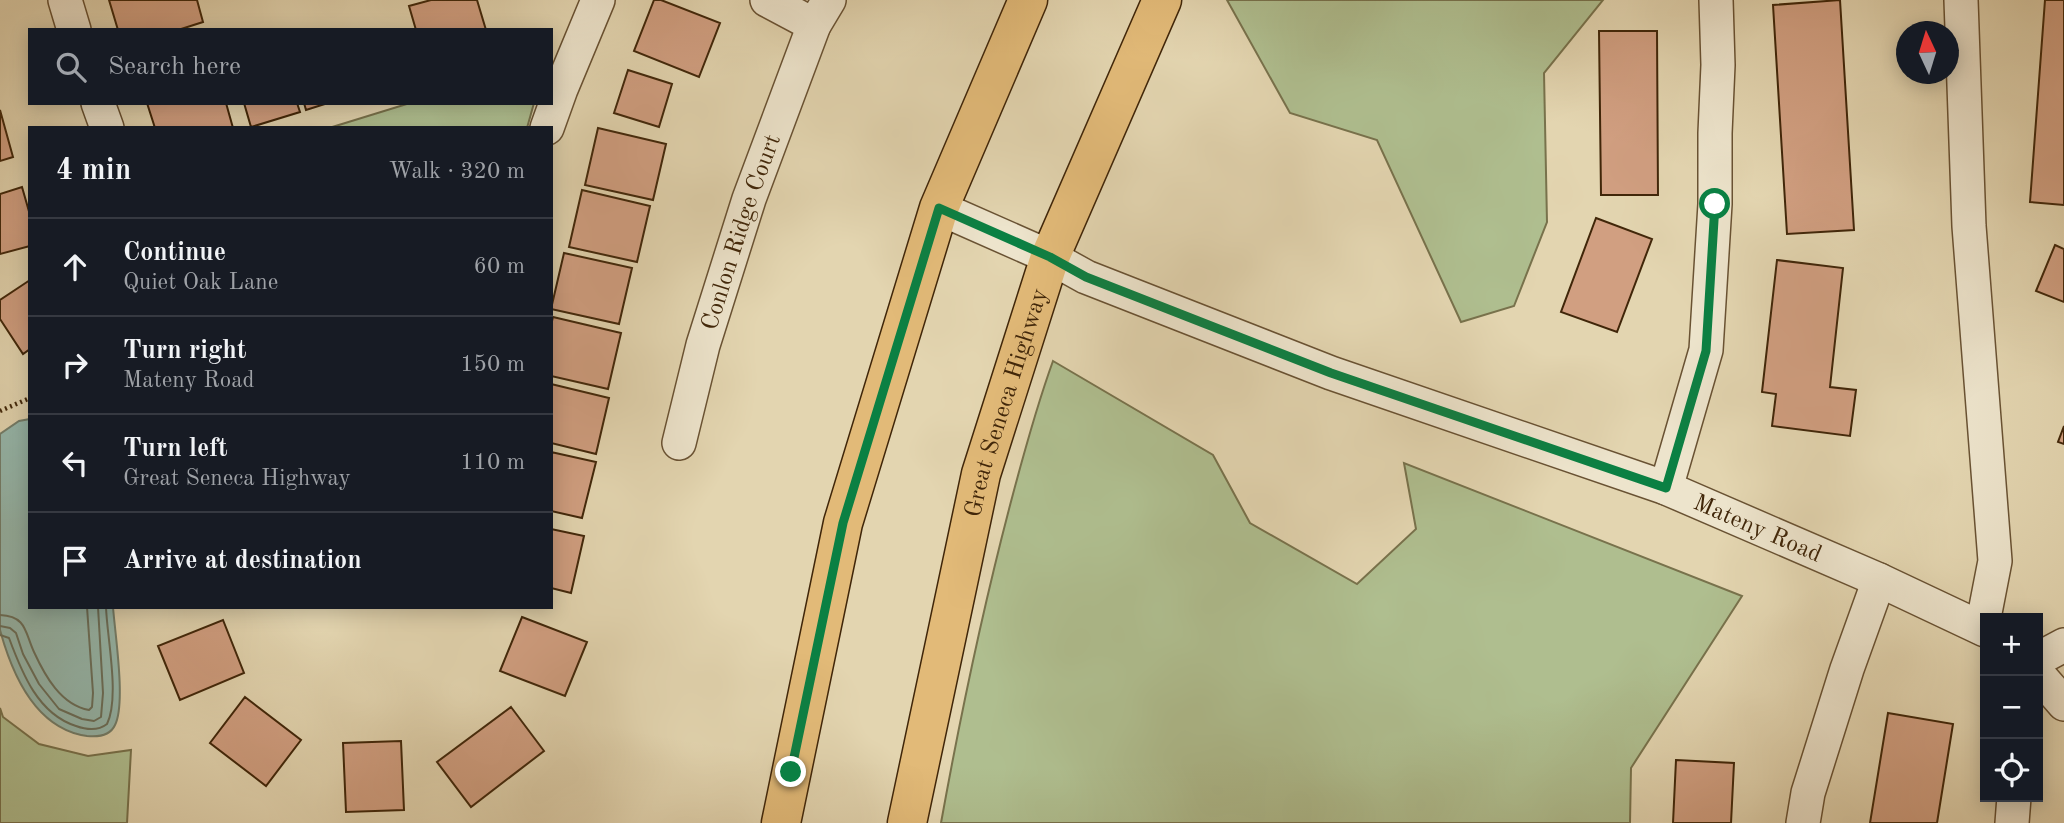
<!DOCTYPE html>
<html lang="en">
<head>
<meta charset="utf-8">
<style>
  :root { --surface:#171b24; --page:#20242c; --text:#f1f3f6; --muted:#9ea1a6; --line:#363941 }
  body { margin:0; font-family:"Old Standard TT",serif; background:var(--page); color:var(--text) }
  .controls { position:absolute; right:21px; bottom:21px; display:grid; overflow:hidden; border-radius:0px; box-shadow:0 4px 18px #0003 }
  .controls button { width:63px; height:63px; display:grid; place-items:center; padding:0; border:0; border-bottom:2px solid var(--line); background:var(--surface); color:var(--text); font:35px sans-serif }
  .compass { position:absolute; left:1896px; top:21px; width:63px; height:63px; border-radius:50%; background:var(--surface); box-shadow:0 4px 18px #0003; rotate:356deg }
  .stop { position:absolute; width:21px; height:21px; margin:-16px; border:5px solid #0b8043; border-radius:50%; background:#fff }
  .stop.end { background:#0b8043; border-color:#fff; box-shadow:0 2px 7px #0008 }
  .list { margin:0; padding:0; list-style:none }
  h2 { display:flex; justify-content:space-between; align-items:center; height:91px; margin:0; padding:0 28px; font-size:30px }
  h2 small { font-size:23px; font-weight:400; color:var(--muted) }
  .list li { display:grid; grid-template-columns:46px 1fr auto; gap:21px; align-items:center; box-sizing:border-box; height:98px; padding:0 28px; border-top:2px solid var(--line) }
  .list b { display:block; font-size:26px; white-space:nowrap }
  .list p { margin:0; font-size:23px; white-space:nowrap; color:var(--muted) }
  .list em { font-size:23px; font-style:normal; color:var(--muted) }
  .icon { flex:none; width:38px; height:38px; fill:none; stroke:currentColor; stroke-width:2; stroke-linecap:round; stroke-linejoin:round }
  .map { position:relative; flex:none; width:2064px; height:823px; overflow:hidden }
  .search { position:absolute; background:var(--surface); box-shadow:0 4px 18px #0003; left:28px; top:28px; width:525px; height:77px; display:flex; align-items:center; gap:18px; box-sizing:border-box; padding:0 24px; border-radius:0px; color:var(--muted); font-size:26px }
  .panel { position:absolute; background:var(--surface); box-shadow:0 4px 18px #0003; left:28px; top:126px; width:525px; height:483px; border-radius:0px }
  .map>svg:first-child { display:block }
  .green { fill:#afbe8f; stroke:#78724c; stroke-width:2 }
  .water { fill:#95b8ad; stroke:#737e6b; stroke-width:2 }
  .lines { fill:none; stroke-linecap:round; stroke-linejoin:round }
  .shore { stroke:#6a6f5b; stroke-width:2 }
  .building { fill:#d19f81; stroke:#402609; stroke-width:2 }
  .minor-casing { stroke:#695233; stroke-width:36 }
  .major-casing { stroke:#402609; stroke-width:41 }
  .path { stroke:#402609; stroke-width:4.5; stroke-dasharray:2 3.5; stroke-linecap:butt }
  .minor { stroke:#ede4cc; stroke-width:33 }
  .major { stroke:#e2ba78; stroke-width:38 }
  .route { stroke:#0b8043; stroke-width:9 }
  .labels { text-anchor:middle; stroke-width:6; stroke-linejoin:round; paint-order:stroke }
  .street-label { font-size:24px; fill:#402609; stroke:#ede4cc }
</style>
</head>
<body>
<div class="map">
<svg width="2064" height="823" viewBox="0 0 2064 823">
  <rect width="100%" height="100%" fill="#e3d5b0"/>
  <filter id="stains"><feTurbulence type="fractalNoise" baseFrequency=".00286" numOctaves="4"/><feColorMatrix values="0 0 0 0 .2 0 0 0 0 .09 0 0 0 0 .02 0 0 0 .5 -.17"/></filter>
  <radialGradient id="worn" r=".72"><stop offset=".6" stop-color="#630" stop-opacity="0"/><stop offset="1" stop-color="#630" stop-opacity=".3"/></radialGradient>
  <!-- green -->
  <path class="green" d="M1227,0H1603L1544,73L1547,222L1514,306L1461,322L1377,140L1290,113Z
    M410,103H534L527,128H329Z
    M1053,361L1213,455L1250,523L1357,584L1416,529L1404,463L1742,596L1631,768L1630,823H941C961,712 984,603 1013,494C1025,449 1037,405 1053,361Z
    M0,708L3,717L39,744L88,756L131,750L127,823H0Z"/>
  <!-- water -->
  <path class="water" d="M30,419V607H113C115,634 126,703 115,725C110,736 97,737 87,736C36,729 12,674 0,630V434L19,421Z"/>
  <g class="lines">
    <!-- shore -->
    <path class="shore" d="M0,615C27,616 25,633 34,652C45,676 61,705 89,710L92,707L93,693L87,607
      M0,626L10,628L16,633L23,654L39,684L59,709L82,719L94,721L101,717L103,693L98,607
      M0,635L9,638C22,673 38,714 76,726C87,730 98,731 107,724C120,697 107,638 106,607"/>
  </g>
  <!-- building -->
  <path class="building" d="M109,0H197L203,22L178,30H118Z
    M431,0H477L486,30H416L409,6Z
    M654,0H661L720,23L699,77L634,51Z
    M1840,0L1854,230L1787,234L1773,5Z
    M2045,0H2064V205L2030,202Z
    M1599,31H1657L1658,195H1601Z
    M628,70L672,84L659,127L614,113Z
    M147,103H226L233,128H155Z
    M244,103H297L300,112L251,127Z
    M304,103H328L306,110Z
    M0,110L13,157L0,161Z
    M598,128L666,144L653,200L585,185Z
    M22,187L30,215V246L0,254V194Z
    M582,190L650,206L637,262L569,247Z
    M1596,218L1652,239L1617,332L1561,312Z
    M2055,245L2064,249V302L2036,291Z
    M564,253L632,268L619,324L551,309Z
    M1777,260L1843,268L1830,387L1856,390L1850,436L1772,426L1776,394L1762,392Z
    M30,280V349L23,354L0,319V300Z
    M553,317L621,333L608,389L551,376V325Z
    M551,384L609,398L596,454L551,443Z
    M2064,426V444L2058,442Z
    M551,452L596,462L582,518L551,511Z
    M551,529L584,536L571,593L551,588Z
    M522,617L587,642L565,696L500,671Z
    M223,620L244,673L180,700L158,646Z
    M245,697L301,740L266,786L210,743Z
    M511,707L544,751L471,807L437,762Z
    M1888,713L1953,724L1937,823H1870Z
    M401,741L404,810L346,812L343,743Z
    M1676,760L1734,763L1731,823H1673Z"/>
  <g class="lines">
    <!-- minor casing -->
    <g class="minor-casing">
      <g id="minor">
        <path d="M65,0L74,30"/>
        <path d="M767,0L814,25"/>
        <path d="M1961,0L1969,226L1995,561L1982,628"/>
        <path d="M98,103L107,128"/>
        <path d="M547,128L561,89L598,0"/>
        <path id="s1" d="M939,208L1050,257L1086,277L1331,373L1666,488L1879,580L1985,630"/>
        <path id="s2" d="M679,443L703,345L749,199L814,25L829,0"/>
        <path d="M1666,488L1706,350L1715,204V133L1718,65L1716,0"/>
        <path d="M2038,659L2064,645"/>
        <path d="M2038,674L2064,704"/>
        <path d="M1803,823L1808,793L1847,669L1879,580"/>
        <path d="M2012,823L2014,797"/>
      </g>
    </g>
    <!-- major casing -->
    <g class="major-casing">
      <g id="major">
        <path d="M781,823L843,523L939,208L1028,0"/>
        <path id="s3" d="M907,823L981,474L1050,257L1162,0"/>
      </g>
    </g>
    <!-- path -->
    <path class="path" d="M0,411L30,398"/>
    <!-- minor -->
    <use href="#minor" class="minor"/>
    <!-- major -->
    <use href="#major" class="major"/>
  </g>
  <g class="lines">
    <!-- route -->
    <path class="route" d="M791,772L843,523L939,208L1050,257L1086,277L1331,373L1666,488L1706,351L1715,204"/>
  </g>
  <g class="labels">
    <!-- street labels -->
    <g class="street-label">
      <text dy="8" stroke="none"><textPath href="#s2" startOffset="220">Conlon Ridge Court</textPath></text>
      <text dy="8" stroke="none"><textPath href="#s3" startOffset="432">Great Seneca Highway</textPath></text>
      <text dy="8" stroke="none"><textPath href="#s1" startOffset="880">Mateny Road</textPath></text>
    </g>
  </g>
  <rect width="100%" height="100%" filter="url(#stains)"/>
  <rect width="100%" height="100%" fill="url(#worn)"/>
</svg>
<div class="controls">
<button>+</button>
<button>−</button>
<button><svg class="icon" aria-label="locate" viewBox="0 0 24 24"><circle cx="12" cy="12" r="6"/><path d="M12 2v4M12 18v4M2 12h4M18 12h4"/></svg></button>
</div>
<svg class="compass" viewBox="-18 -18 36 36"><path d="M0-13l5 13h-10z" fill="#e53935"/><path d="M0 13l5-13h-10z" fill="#9ea1a6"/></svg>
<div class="stop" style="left:1715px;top:204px"></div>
<div class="stop end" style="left:791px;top:772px"></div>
<div class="search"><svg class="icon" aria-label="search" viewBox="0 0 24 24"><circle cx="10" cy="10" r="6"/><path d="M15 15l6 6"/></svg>Search here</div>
<section class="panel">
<h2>4 min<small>Walk · 320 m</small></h2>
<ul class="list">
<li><svg class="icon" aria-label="ahead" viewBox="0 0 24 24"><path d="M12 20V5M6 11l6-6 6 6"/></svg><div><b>Continue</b><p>Quiet Oak Lane</p></div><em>60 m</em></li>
<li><svg class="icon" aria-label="right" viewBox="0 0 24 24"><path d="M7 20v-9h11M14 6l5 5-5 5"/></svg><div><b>Turn right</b><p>Mateny Road</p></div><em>150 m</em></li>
<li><svg class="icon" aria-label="left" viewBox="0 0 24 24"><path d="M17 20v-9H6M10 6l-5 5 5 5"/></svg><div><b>Turn left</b><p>Great Seneca Highway</p></div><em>110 m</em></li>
<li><svg class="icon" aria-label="arrive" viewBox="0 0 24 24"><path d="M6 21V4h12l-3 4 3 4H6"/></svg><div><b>Arrive at destination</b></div></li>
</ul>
</section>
</div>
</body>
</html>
